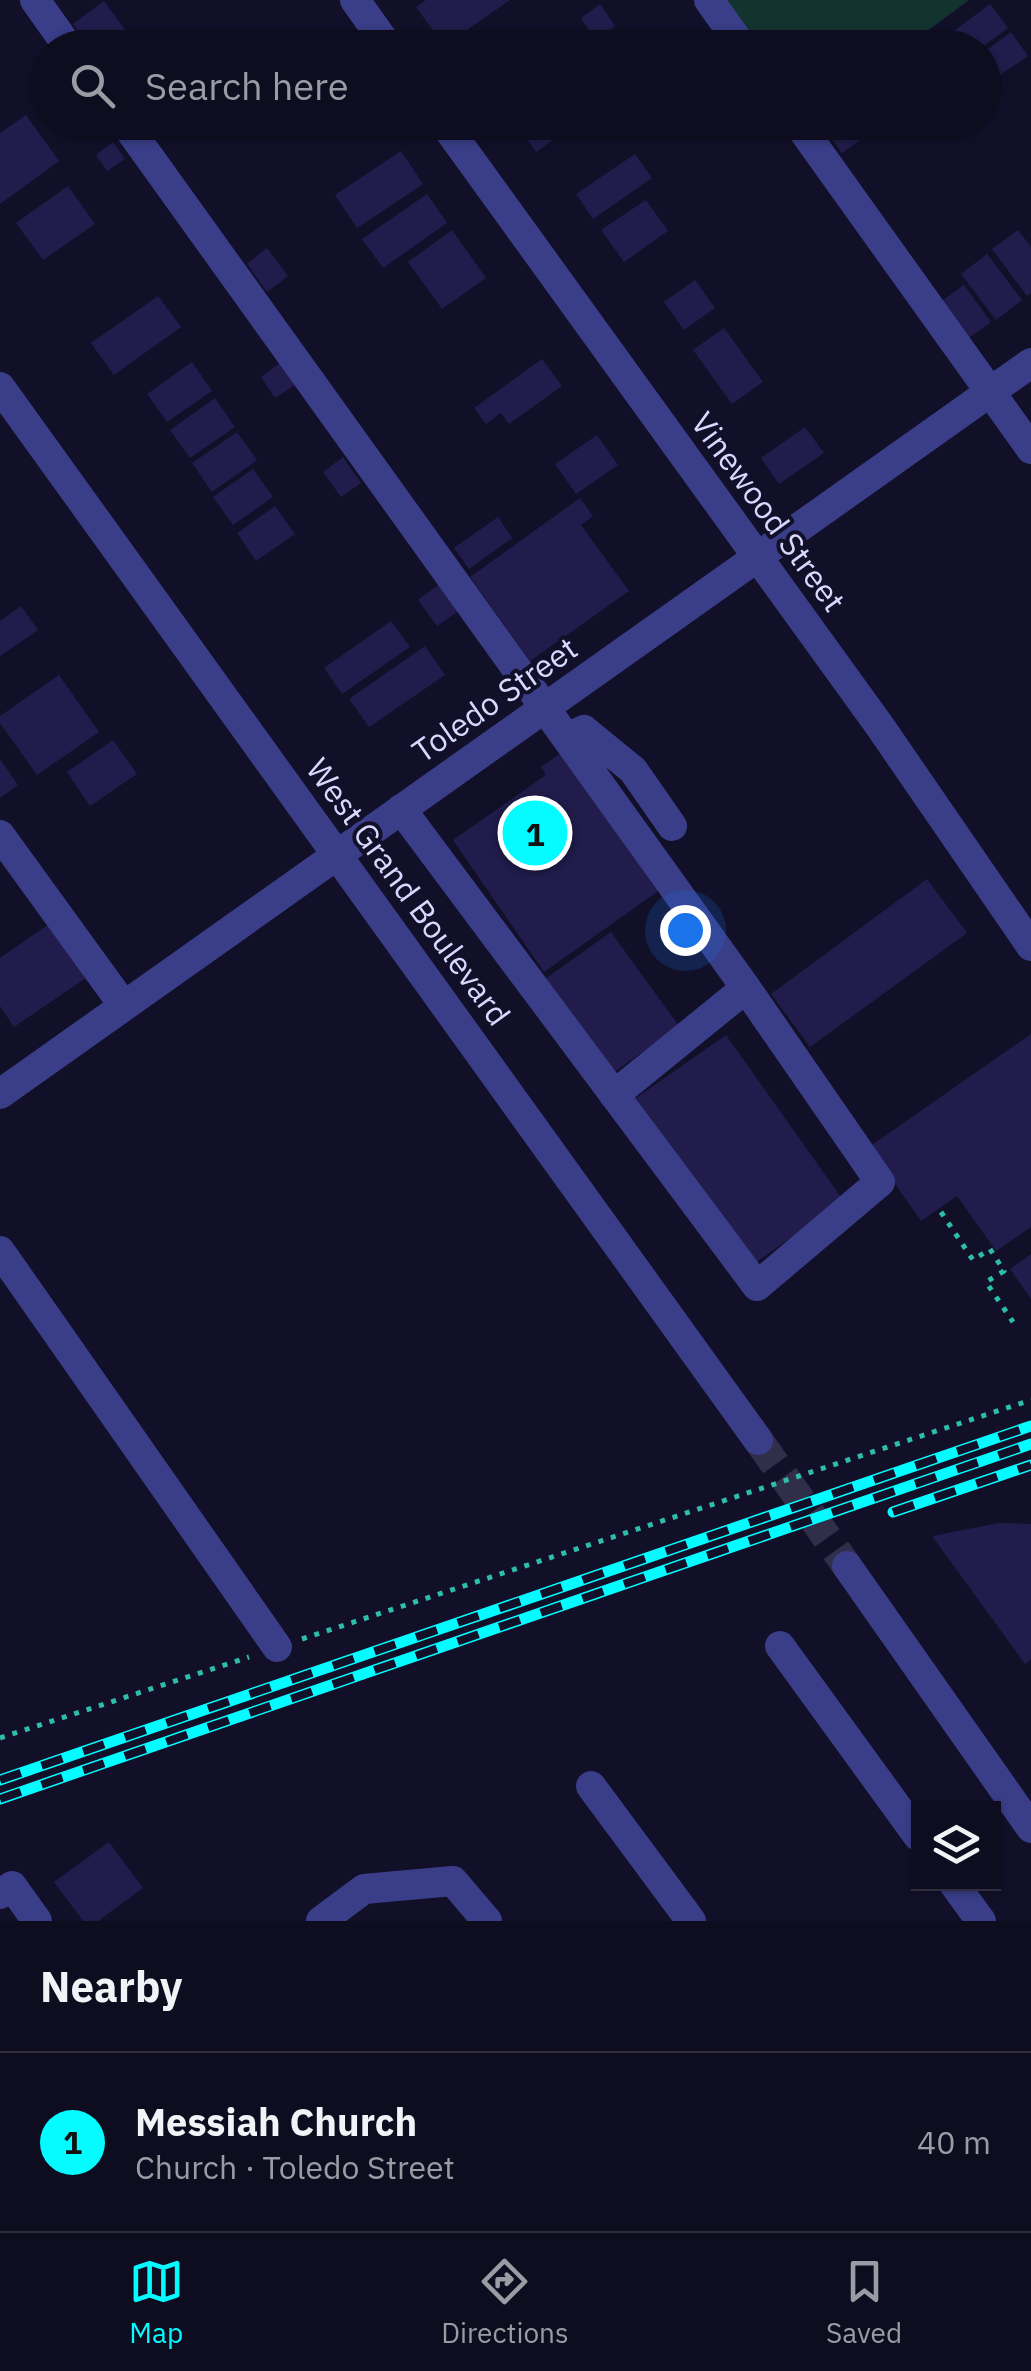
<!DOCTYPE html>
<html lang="en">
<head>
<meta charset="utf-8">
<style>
  :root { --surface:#0e0c1f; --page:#1c1a2c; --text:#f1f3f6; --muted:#9b9ba4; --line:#2e2c3d; --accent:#04fbff }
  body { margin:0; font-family:"IBM Plex Sans",sans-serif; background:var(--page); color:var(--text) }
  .controls { position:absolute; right:30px; bottom:30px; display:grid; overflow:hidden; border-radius:0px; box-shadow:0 2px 8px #0004 }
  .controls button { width:90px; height:90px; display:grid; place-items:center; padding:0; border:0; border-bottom:2px solid var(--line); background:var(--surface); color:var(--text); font:50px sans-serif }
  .you { position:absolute; left:685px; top:930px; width:35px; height:35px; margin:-25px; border:8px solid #fff; border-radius:50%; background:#1a73e8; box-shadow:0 0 0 15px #1a73e833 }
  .badge { display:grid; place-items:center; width:65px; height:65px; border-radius:50%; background:var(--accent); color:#111; font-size:32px; font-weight:700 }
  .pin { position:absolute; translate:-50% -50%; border:5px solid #fff; box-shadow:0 2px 10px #0006 }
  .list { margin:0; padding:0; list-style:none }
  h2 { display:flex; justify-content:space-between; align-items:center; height:130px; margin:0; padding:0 40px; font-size:42px }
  h2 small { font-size:32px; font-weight:400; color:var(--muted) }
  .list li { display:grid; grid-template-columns:65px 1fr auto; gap:30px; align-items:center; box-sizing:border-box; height:180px; padding:0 40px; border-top:2px solid var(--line) }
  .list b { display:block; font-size:38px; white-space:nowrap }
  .list p { margin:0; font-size:32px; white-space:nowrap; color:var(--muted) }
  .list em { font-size:32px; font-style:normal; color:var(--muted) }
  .icon { flex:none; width:55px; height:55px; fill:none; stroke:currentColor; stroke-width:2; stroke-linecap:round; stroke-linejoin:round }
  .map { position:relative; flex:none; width:1031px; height:1921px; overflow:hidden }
  .search { position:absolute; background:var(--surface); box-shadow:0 2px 8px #0004; left:30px; right:30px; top:30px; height:110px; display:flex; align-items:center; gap:25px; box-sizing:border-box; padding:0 35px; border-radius:55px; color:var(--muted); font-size:38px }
  .sheet { height:310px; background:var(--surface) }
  nav { display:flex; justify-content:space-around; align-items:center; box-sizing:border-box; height:140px; border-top:2px solid var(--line); background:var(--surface); font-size:28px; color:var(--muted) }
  nav a { display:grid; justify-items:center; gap:5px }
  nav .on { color:var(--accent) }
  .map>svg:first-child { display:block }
  .green { fill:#13332f }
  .building { fill:#211c4b }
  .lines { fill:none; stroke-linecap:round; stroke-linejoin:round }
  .minor-tunnel { stroke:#302e49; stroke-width:30; stroke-dasharray:30 15; stroke-linecap:butt }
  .path { stroke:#2ebda8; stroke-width:5; stroke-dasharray:5 8; stroke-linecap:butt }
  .minor { stroke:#3a3e89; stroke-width:30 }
  .rail-casing { stroke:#04fbff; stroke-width:11 }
  .rail { stroke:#121029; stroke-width:8; stroke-dasharray:22; stroke-linecap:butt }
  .labels { text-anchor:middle; stroke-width:8; stroke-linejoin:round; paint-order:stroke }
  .street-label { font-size:32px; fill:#d9d8ff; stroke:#121029 }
</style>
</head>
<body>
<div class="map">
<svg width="1031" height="1921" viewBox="0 0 1031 1921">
  <rect width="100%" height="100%" fill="#121029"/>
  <!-- green -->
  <path class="green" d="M726,0H969L904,48L761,47Z"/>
  <!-- building -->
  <path class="building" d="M426,0H510L444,46L416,7Z
    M104,1L129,35L111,48H90L73,24Z
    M600,4L615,26L596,40L581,18Z
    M990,4L1008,28L981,48H943L939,42Z
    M302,31L314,48H279Z
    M1011,32L1028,56L984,86V52Z
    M26,115L59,161L0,204V133Z
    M258,122H285L268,135Z
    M315,122H349L327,138Z
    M520,122H579L536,152L517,125Z
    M834,122H858L867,135L842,153L825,130Z
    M113,142L125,159L107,171L96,155Z
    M401,151L423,184L357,228L335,195Z
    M635,154L652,178L593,219L576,194Z
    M68,186L95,224L43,260L16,223Z
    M427,194L447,223L383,268L362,239Z
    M646,200L668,231L624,262L601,230Z
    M452,230L486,278L442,309L408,262Z
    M1018,230L1031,247V293L1027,296L992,249Z
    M267,248L288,276L267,292L247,264Z
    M987,254L1022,300L996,320L961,274Z
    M695,280L715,308L684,330L664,302Z
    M964,285L991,322L966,340L939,303Z
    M158,296L181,327L114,375L91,343Z
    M724,328L763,382L732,404L693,350Z
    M542,359L562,386L509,424L501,413L486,424L474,408Z
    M192,362L212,391L167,422L147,394Z
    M280,363L295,385L275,398L261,377Z
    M215,398L235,427L190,458L170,430Z
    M805,427L824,453L779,484L761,458Z
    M237,432L257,460L212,492L192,463Z
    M597,435L618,465L576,494L555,464Z
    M343,457L361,483L341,497L323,472Z
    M253,469L273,497L233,525L213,497Z
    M580,498L593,516L581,525L629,591L530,661L470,577Z
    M275,506L295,534L256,561L237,533Z
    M498,517L512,538L469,569L454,548Z
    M441,583L460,610L437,626L418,600Z
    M21,606L38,630L0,656V621Z
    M391,621L410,647L342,694L324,668Z
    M425,646L445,675L369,727L349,699Z
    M59,675L99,732L37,775L0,723V716Z
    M113,740L137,774L90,806L67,772Z
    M564,751L661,889L544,972L453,840L546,775L541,767Z
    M0,759L18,785L0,798Z
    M927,879L967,933L810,1047L771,994Z
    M49,924L86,978L14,1027L0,1006V958Z
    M611,932L679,1026L613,1073L545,979Z
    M1031,1034V1227L996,1251L957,1196L921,1221L869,1147Z
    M726,1035L843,1200L754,1264L636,1098Z
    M1031,1254V1299L1010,1269Z
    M999,1523L1031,1524V1659L1025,1664L932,1536Z
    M109,1842L143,1888L98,1921H83L54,1882Z"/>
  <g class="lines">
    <!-- minor-tunnel -->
    <path class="minor-tunnel" d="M758,1440L847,1566"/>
    <!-- path -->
    <path class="path" d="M941,1212L973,1260L990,1249L1004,1271L986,1282L1013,1322
      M302,1639L1031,1400
      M0,1738L249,1657"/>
    <!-- minor -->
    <path class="minor" d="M35,0L69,48
      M355,0L389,48
      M709,0L743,48
      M124,122L746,988L880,1182L757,1286L401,809
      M443,122L879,725L1031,946
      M797,122L1031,449
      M0,387L758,1440
      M568,738L584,730L633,770L672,826
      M0,835L124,1006
      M0,1094L1031,363
      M614,1095L746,988
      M0,1251L277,1647
      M847,1566L1031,1828
      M780,1646L918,1836
      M591,1786L691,1921
      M954,1884L981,1921
      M0,1894L12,1886L37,1921
      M321,1921L364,1889L453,1881L487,1921"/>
    <!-- rail casing -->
    <g class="rail-casing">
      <path id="rail" d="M893,1512L1031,1465
        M0,1780L1031,1426
        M0,1799L1031,1444"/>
    </g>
    <!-- rail -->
    <use href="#rail" class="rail"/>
  </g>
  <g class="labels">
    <!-- street labels -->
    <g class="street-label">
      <text transform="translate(768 512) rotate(54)" y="11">Vinewood Street</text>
      <text transform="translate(495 700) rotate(-35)" y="11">Toledo Street</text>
      <text transform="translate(408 892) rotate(54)" y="11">West Grand Boulevard</text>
    </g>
  </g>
</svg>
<div class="controls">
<button><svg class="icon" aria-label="layers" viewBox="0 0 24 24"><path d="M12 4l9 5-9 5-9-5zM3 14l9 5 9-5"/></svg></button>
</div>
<div class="you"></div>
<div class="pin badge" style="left:535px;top:833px">1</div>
<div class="search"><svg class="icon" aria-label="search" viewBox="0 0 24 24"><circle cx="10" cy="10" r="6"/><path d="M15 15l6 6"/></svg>Search here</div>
</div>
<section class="sheet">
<h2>Nearby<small></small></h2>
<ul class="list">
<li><span class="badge">1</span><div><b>Messiah Church</b><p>Church · Toledo Street</p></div><em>40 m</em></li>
</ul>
</section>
<nav>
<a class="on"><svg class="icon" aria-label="map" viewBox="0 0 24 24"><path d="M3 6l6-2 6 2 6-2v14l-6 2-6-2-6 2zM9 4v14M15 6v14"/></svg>Map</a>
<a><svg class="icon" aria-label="directions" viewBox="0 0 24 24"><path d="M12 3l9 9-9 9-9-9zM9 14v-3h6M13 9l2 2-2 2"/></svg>Directions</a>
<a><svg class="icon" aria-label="saved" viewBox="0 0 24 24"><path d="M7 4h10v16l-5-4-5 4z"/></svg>Saved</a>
</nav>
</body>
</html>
